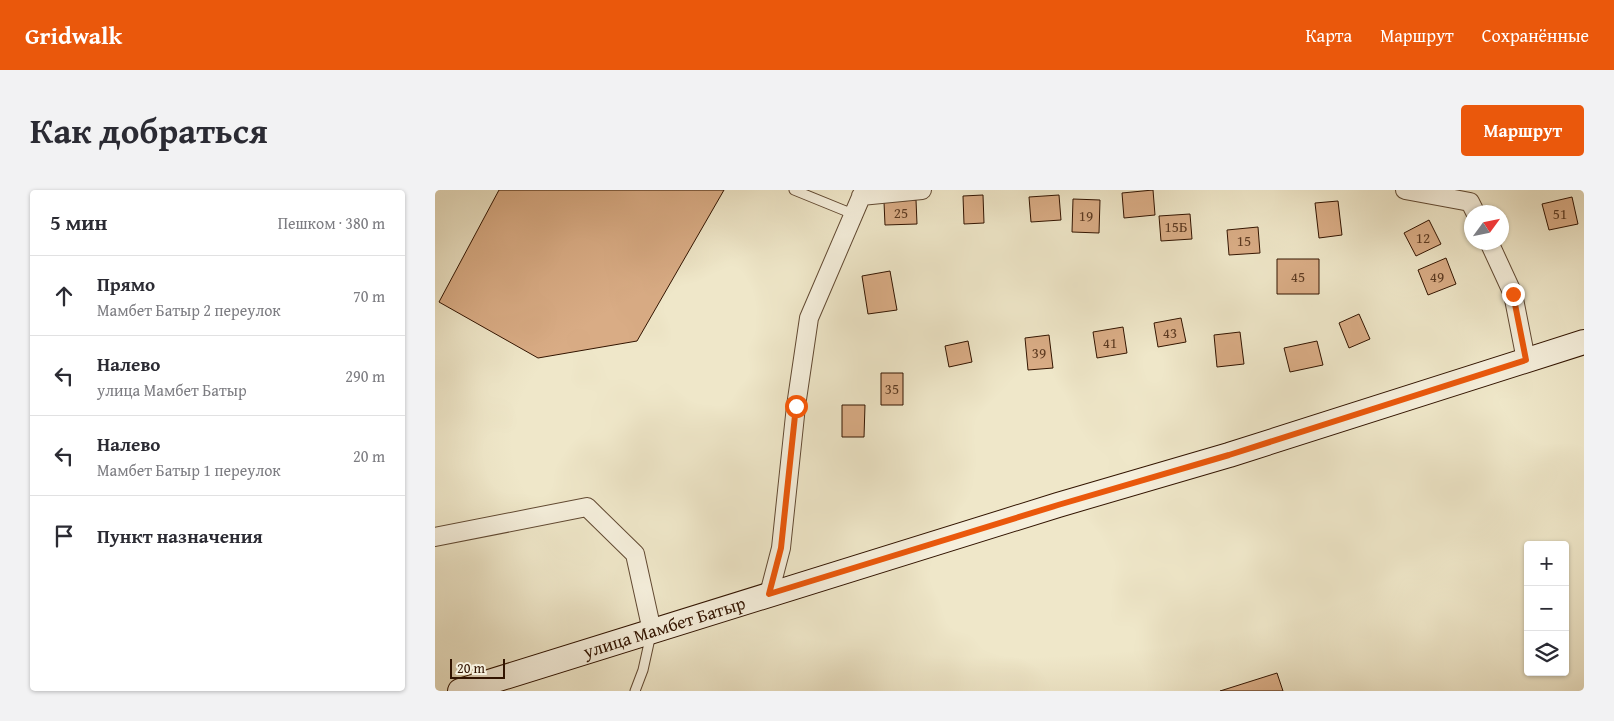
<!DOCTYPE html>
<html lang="ru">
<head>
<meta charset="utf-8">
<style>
  :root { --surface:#fff; --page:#f2f2f3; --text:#2b2b33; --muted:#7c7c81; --line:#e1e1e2; --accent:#ea580c }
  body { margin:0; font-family:"Gentium Book Plus",serif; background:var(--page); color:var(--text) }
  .controls { position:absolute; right:15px; bottom:15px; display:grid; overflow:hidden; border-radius:5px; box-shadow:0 1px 4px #0004 }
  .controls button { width:45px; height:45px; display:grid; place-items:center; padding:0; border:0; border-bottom:1px solid var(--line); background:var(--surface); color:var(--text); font:25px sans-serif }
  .compass { position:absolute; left:1029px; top:15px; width:45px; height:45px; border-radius:50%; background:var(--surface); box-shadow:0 1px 4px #0004; rotate:57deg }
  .scale { position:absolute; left:15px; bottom:12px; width:55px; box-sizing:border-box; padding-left:5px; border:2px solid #321400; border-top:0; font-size:14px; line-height:18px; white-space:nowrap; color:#321400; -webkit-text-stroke:4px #f5efdc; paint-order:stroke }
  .stop { position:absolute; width:15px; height:15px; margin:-11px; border:4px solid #ea580c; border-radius:50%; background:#fff }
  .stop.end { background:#ea580c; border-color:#fff; box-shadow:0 1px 5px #0008 }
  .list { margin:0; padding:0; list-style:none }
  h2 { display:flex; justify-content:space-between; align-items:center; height:65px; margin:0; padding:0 20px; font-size:21px }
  h2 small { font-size:16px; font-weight:400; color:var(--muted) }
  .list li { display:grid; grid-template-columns:32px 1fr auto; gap:15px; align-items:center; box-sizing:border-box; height:80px; padding:0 20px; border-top:1px solid var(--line) }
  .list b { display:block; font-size:19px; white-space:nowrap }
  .list p { margin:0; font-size:16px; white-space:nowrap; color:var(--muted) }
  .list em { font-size:16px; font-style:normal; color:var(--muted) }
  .icon { flex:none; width:28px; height:28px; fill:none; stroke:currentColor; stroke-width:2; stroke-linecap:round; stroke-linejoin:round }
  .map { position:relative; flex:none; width:1149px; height:501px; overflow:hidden; border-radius:5px }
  header { display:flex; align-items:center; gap:30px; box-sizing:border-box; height:70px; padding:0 25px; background:var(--accent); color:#fff }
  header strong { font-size:24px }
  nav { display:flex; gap:28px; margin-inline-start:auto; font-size:18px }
  .intro { display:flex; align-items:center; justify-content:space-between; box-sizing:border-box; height:120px; padding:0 30px }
  h1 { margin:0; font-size:35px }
  .button { padding:12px 22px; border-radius:5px; background:var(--accent); color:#fff; font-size:18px; font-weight:700 }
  main { display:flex; gap:30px; padding:0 30px }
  aside { flex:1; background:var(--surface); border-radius:5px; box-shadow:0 1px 4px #0004 }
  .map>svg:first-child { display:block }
  .building { fill:#d9ac85; stroke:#321400 }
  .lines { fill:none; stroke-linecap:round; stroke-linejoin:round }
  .lane-casing { stroke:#614932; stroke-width:11 }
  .street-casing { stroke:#614932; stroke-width:20 }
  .secondary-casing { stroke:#321400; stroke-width:26 }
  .lane { stroke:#f5efdc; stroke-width:9 }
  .street { stroke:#f5efdc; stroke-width:18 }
  .secondary { stroke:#f5efdc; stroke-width:24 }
  .route { stroke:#ea580c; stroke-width:6 }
  .labels { text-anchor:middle; stroke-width:4.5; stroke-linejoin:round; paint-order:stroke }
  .number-label { font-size:15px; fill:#5c3a21 }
  .street-label { font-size:18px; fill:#321400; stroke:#f5efdc }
</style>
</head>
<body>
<header>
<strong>Gridwalk</strong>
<nav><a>Карта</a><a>Маршрут</a><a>Сохранённые</a></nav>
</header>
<div class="intro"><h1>Как добраться</h1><a class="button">Маршрут</a></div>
<main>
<aside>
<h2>5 мин<small>Пешком · 380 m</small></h2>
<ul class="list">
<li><svg class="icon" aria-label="ahead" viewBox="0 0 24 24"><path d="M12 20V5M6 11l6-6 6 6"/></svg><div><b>Прямо</b><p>Мамбет Батыр 2 переулок</p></div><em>70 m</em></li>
<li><svg class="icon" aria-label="left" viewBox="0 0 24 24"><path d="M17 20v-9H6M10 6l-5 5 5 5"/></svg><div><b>Налево</b><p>улица Мамбет Батыр</p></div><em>290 m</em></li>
<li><svg class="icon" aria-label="left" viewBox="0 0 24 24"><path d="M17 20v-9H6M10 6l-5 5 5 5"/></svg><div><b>Налево</b><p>Мамбет Батыр 1 переулок</p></div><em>20 m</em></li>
<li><svg class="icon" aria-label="arrive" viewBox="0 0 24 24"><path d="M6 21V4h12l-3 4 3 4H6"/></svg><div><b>Пункт назначения</b></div></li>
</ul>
</aside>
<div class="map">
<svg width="1149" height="501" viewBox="0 0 1149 501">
  <rect width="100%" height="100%" fill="#efe7c9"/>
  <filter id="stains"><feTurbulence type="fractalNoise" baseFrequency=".004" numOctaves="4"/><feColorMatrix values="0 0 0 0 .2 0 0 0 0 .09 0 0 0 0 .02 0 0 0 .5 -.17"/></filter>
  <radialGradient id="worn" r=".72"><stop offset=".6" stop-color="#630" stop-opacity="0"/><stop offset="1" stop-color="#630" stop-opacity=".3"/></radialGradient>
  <!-- building -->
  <path class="building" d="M64,0H289L202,151L103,168L4,112Z
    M718,0L720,25L689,28L687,3Z
    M548,5L549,33L529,34L528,6Z
    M624,5L626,30L596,32L594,7Z
    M1137,7L1143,34L1114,40L1107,14Z
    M638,9L665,10L664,43L637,42Z
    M481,10L482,34L450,35L449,12Z
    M903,11L907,45L884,48L880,13Z
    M755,24L757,49L726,51L724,26Z
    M994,30L1006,54L981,66L969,43Z
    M823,37L825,63L794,65L792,40Z
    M1011,68L1021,94L993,105L983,80Z
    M842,69H884V104H842Z
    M455,81L462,120L433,124L427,86Z
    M924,124L935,149L914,158L904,133Z
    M746,128L751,152L723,157L719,133Z
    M688,137L692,163L662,168L658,142Z
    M805,142L809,174L782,177L779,145Z
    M614,145L618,178L593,180L590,148Z
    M533,151L537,172L514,177L510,156Z
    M882,151L888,175L855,182L849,158Z
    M446,183H468V215H446Z
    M407,215H430L429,247H407Z
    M842,483L848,501H785Z"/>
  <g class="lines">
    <!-- lane casing -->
    <g class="lane-casing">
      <path id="lane" d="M359,0L418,24
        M200,501L208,480L216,444"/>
    </g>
    <!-- street casing -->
    <g class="street-casing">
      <path id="street" d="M970,0L1035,12L1040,22
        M426,6L487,0
        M1054,52L1078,104L1091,170
        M0,347L152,317L200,364L217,441
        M334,404L346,358L361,216L374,128L429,0"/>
    </g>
    <!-- secondary casing -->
    <g class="secondary-casing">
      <g id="secondary">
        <path id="s1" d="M25,501L623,315L794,265L1149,152"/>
      </g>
    </g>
    <!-- lane -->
    <use href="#lane" class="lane"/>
    <!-- street -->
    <use href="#street" class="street"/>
    <!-- secondary -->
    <use href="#secondary" class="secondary"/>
  </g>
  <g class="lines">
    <!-- route -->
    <path class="route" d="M361,216L346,358L334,404L623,315L794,265L1091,170L1078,104"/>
  </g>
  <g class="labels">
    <!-- number labels -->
    <g class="number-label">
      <text x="466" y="28">25</text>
      <text x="1125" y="29">51</text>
      <text x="651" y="31">19</text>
      <text x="741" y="42">15Б</text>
      <text x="988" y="53">12</text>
      <text x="809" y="56">15</text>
      <text x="863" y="92">45</text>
      <text x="1002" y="92">49</text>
      <text x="735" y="148">43</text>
      <text x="675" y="158">41</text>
      <text x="604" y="168">39</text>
      <text x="457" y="204">35</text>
    </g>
    <!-- street labels -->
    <g class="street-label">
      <text dy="6" stroke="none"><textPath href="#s1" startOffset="214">улица Мамбет Батыр</textPath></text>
    </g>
  </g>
  <rect width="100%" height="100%" filter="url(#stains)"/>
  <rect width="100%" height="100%" fill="url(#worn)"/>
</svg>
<div class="controls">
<button>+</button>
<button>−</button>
<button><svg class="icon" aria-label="layers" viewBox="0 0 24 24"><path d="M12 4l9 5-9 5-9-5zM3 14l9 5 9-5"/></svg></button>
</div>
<svg class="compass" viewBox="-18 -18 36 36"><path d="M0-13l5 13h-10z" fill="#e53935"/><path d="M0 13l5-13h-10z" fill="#7c7c81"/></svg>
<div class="scale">20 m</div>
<div class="stop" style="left:361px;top:216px"></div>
<div class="stop end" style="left:1078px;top:104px"></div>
</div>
</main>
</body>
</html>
